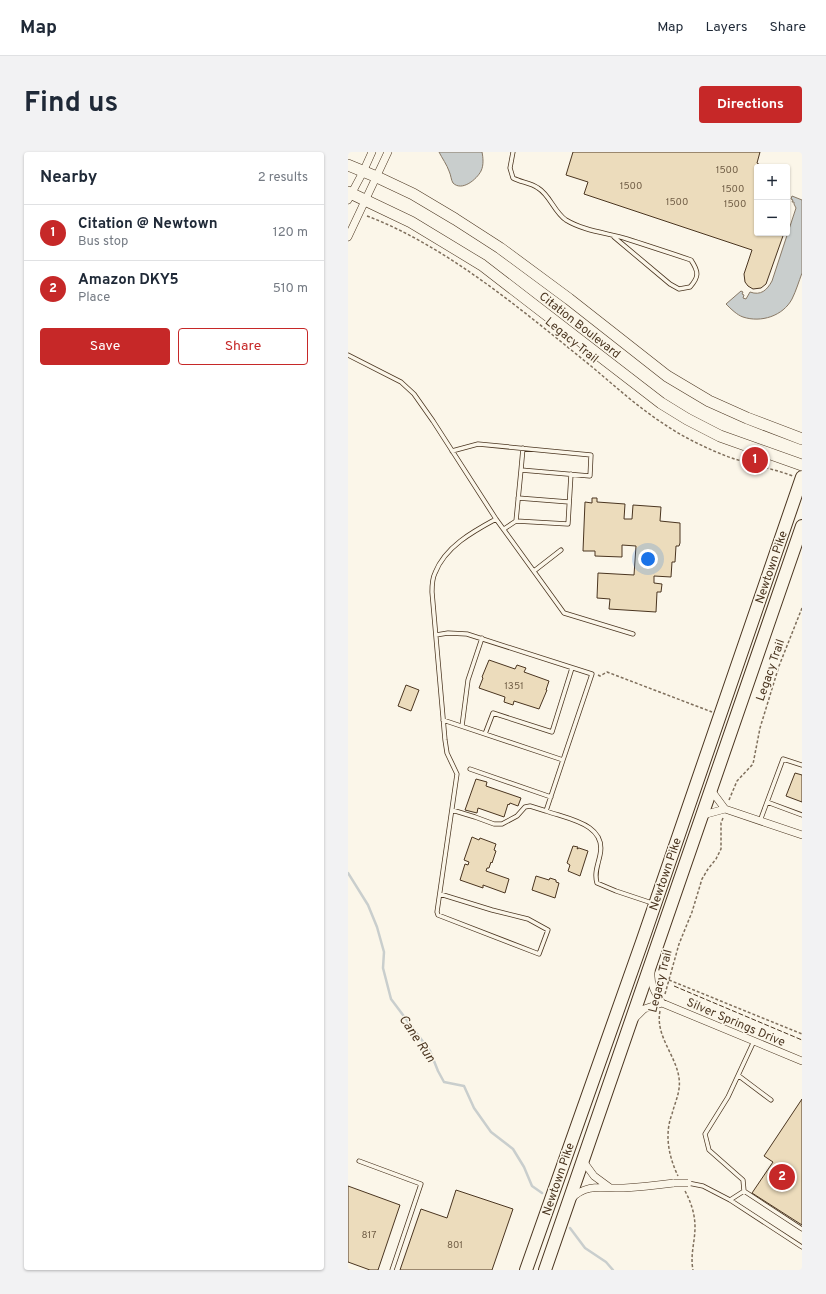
<!DOCTYPE html>
<html lang="en">
<head>
<meta charset="utf-8">
<style>
  :root { --surface:#fff; --page:#f2f2f3; --text:#1f2937; --muted:#747a83; --line:#e0e1e3; --accent:#c62828 }
  body { margin:0; font-family:Overpass,sans-serif; background:var(--page); color:var(--text) }
  .controls { position:absolute; right:12px; top:12px; display:grid; overflow:hidden; border-radius:4px; box-shadow:0 1px 3px #0004 }
  .controls button { width:36px; height:36px; display:grid; place-items:center; padding:0; border:0; border-bottom:1px solid var(--line); background:var(--surface); color:var(--text); font:20px sans-serif }
  .you { position:absolute; left:300px; top:407px; width:14px; height:14px; margin:-10px; border:3px solid #fff; border-radius:50%; background:#1a73e8; box-shadow:0 0 0 6px #1a73e833 }
  .badge { display:grid; place-items:center; width:26px; height:26px; border-radius:50%; background:var(--accent); color:#fff; font-size:13px; font-weight:700 }
  .pin { position:absolute; translate:-50% -50%; border:2px solid #fff; box-shadow:0 1px 4px #0006 }
  .list { margin:0; padding:0; list-style:none }
  h2 { display:flex; justify-content:space-between; align-items:center; height:52px; margin:0; padding:0 16px; font-size:17px }
  h2 small { font-size:13px; font-weight:400; color:var(--muted) }
  .list li { display:grid; grid-template-columns:26px 1fr auto; gap:12px; align-items:center; box-sizing:border-box; height:56px; padding:0 16px; border-top:1px solid var(--line) }
  .list b { display:block; font-size:15px; white-space:nowrap }
  .list p { margin:0; font-size:13px; white-space:nowrap; color:var(--muted) }
  .list em { font-size:13px; font-style:normal; color:var(--muted) }
  .actions { display:flex; gap:8px; padding:12px 16px }
  .actions a { flex:1; padding:9px 0; border:1px solid var(--accent); border-radius:4px; text-align:center; font-size:14px; color:var(--accent) }
  .actions .main { background:var(--accent); color:#fff }
  .map { position:relative; flex:none; width:454px; height:1118px; overflow:hidden; border-radius:4px }
  header { display:flex; align-items:center; gap:24px; box-sizing:border-box; height:56px; padding:0 20px; background:var(--surface); border-bottom:1px solid var(--line) }
  header strong { font-size:19px }
  nav { display:flex; gap:22px; margin-inline-start:auto; font-size:14px }
  .intro { display:flex; align-items:center; justify-content:space-between; box-sizing:border-box; height:96px; padding:0 24px }
  h1 { margin:0; font-size:28px }
  .button { padding:10px 18px; border-radius:4px; background:var(--accent); color:#fff; font-size:14px; font-weight:700 }
  main { display:flex; gap:24px; padding:0 24px }
  aside { flex:1; background:var(--surface); border-radius:4px; box-shadow:0 1px 3px #0004 }
  .map>svg:first-child { display:block }
  .water { fill:#c9cecd; stroke:#887966 }
  .lines { fill:none; stroke-linecap:round; stroke-linejoin:round }
  .stream { stroke:#c9cecd; stroke-width:2.5 }
  .building { fill:#ecdcbc; stroke:#4a3520 }
  .service-casing { stroke:#4a3520; stroke-width:5 }
  .minor-casing { stroke:#4a3520; stroke-width:8 }
  .secondary-casing { stroke:#4a3520; stroke-width:12 }
  .trunk-casing { stroke:#4a3520; stroke-width:14 }
  .path { stroke:#7f6f5c; stroke-width:1.5; stroke-dasharray:3 2; stroke-linecap:butt }
  .service { stroke:#fbf6e9; stroke-width:3.5 }
  .minor { stroke:#fbf6e9; stroke-width:7 }
  .secondary { stroke:#fbf6e9; stroke-width:11 }
  .trunk { stroke:#fbf6e9; stroke-width:12 }
  .minor-bridge-casing { stroke:#4a3520; stroke-width:8; stroke-linecap:butt }
  .minor-bridge { stroke:#fbf6e9; stroke-width:7 }
  .fence { stroke:#4a3520; stroke-width:1; stroke-dasharray:5 2; stroke-linecap:butt }
  .labels { text-anchor:middle; stroke-width:3; stroke-linejoin:round; paint-order:stroke }
  .number-label { font-size:10px; fill:#725f47 }
  .street-label { font-size:12px; fill:#4a3520; stroke:#fbf6e9 }
  .water-label { font-size:13px; font-style:italic; fill:#4a3520; stroke:#fbf6e9 }
</style>
</head>
<body>
<header>
<strong>Map</strong>
<nav><a>Map</a><a>Layers</a><a>Share</a></nav>
</header>
<div class="intro"><h1>Find us</h1><a class="button">Directions</a></div>
<main>
<aside>
<h2>Nearby<small>2 results</small></h2>
<ul class="list">
<li><span class="badge">1</span><div><b>Citation @ Newtown</b><p>Bus stop</p></div><em>120 m</em></li>
<li><span class="badge">2</span><div><b>Amazon DKY5</b><p>Place</p></div><em>510 m</em></li>
</ul>
<div class="actions"><a class="main">Save</a><a>Share</a></div>
</aside>
<div class="map">
<svg width="454" height="1118" viewBox="0 0 454 1118">
  <rect width="100%" height="100%" fill="#fbf6e9"/>
  <!-- water -->
  <path class="water" d="M91,0H134C135,5 136,13 133,19C129,27 114,40 105,31C103,28 103,23 101,19C99,13 94,6 91,0Z
    M444,44L454,48V121C451,129 448,139 444,147C435,164 413,171 395,165C389,163 383,157 378,152L393,139L395,140L394,142L396,143L395,146L398,147L402,140C413,144 419,138 424,129L448,56L446,52V50H444L445,48L443,47Z"/>
  <g class="lines">
    <!-- stream -->
    <path class="stream" d="M0,721L20,753L29,775L36,800L35,816L43,847L82,899L90,919L96,930L116,934L126,956L143,980L165,997L176,1015L184,1034L194,1041
      M222,1076L237,1096L258,1110L265,1118"/>
  </g>
  <!-- building -->
  <path class="building" d="M225,0H412L409,11L412,13L411,15H409V81H436L418,132L413,136L405,137L400,134L397,130L396,122L404,98L236,42L240,30L218,23Z
    M244,346H249V350L277,352L276,367H284L285,353L313,355L312,369L332,371V391L331,394H328L327,410H324L323,425L306,424V431L314,432L313,440H309L308,460L261,457L262,447L249,446L250,421L286,423L288,394L274,393V405L247,404V399H235L237,350L244,351Z
    M141,508L167,517L169,513L178,516L176,520L201,529L198,538H199L191,557L166,549L165,553L156,550L157,545L131,536L135,526L134,525Z
    M58,533L71,538L63,559L50,554Z
    M447,621L454,623V650L438,644Z
    M128,627L139,630L138,634L173,646L170,654L162,651L161,653L160,652L156,665L130,656L129,661L117,658Z
    M124,685L131,688L132,686L148,692L146,698L148,699L144,711L143,710L141,716H139L138,719L161,727L157,741L135,733V736L112,728L117,712L120,713L121,710L116,708Z
    M225,694L230,695L229,697L231,696L240,699L232,724L220,719L222,713L219,711Z
    M188,724L201,728L202,726L208,728V730L211,731L207,746L184,738Z
    M454,947V1073L404,1041L425,1010L416,1004Z
    M0,1034L52,1053L30,1118H22L0,1110Z
    M108,1038L165,1057L144,1118H52L73,1057L99,1066Z"/>
  <g class="lines">
    <!-- service casing -->
    <g class="service-casing">
      <path id="service" d="M165,0L162,16L165,26C172,30 183,31 190,36C202,43 206,60 218,68C236,79 260,81 279,87C301,94 322,101 343,108C351,120 351,125 342,135L331,137L322,132L266,85
        M0,203L53,230L66,242L85,269L148,367C124,380 97,395 87,421C84,427 84,434 84,440L97,588L99,601L109,622L89,760L90,763L191,802L200,778L180,767L144,758L92,742
        M104,299L130,292L243,303L242,324L173,318L175,296
        M173,318L168,369L220,372L223,322
        M170,346L221,350
        M148,367L216,461L285,482
        M156,377L168,369
        M186,419L213,398
        M88,483L100,481L119,482L244,522L215,608L95,568
        M114,574L120,528L134,486
        M137,582L145,561L204,580L224,516
        M215,608L198,659C220,667 259,672 252,703C250,713 246,721 249,731L268,739L304,751
        M122,617L203,645
        M419,650L454,663
        M104,658L127,665L146,672H154L169,664L177,655L182,654L198,659
        M412,669L435,607L454,613
        M406,889L380,945L357,982L361,998L395,1028L396,1039L454,1077
        M391,924L423,948
        M11,1009L73,1032L44,1118
        M340,1031L355,1034L382,1048L454,1095
        M382,1048L396,1039"/>
    </g>
    <!-- minor casing -->
    <g class="minor-casing">
      <path id="minor" d="M0,48L15,20L24,0
        M0,85L40,0
        M363,638L377,657L454,683
        M355,663L377,657
        M303,820C302,832 307,841 314,851L454,909
        M287,866L296,857L314,851
        M235,1009L246,1024L261,1035
        M223,1047C239,1030 257,1037 276,1036C293,1035 310,1033 326,1031"/>
    </g>
    <!-- secondary casing -->
    <g class="secondary-casing">
      <path id="secondary" d="M0,13L29,25L65,42L107,67L152,96L221,147L319,224L361,249L399,266L454,287
        M0,40L63,70L134,113L313,251L339,267L372,284L454,313"/>
    </g>
    <!-- trunk casing -->
    <g class="trunk-casing">
      <path id="trunk" d="M178,1118L294,790L454,325
        M197,1118L454,374"/>
    </g>
    <!-- path -->
    <path class="path" d="M19,64C99,94 176,160 243,214C268,235 292,257 319,274C337,286 358,296 378,304C400,312 423,316 445,324
      M250,523L252,524L259,520L364,560
      M381,648L389,629L405,612L412,576L431,514L454,456
      M321,828L454,882
      M317,842L331,792L344,760L354,727L360,717L368,707L373,697V671L375,666
      M312,859C307,884 328,903 331,926C333,939 327,950 324,962C316,983 321,1005 330,1024
      M337,1039C343,1050 347,1062 347,1075C347,1090 342,1103 345,1118"/>
    <!-- service -->
    <use href="#service" class="service"/>
    <!-- minor -->
    <use href="#minor" class="minor"/>
    <!-- secondary -->
    <use href="#secondary" class="secondary"/>
    <!-- trunk -->
    <use href="#trunk" class="trunk"/>
    <!-- minor-bridge casing -->
    <g class="minor-bridge-casing">
      <path id="minor-bridge" d="M326,1031H340"/>
    </g>
    <!-- minor-bridge -->
    <use href="#minor-bridge" class="minor-bridge"/>
    <!-- fence -->
    <path class="fence" d="M326,834L454,888"/>
  </g>
  <g class="labels">
    <!-- number labels -->
    <g class="number-label">
      <text x="379" y="21">1500</text>
      <text x="283" y="37">1500</text>
      <text x="385" y="40">1500</text>
      <text x="329" y="53">1500</text>
      <text x="387" y="55">1500</text>
      <text x="166" y="537">1351</text>
      <text x="21" y="1086">817</text>
      <text x="107" y="1096">801</text>
    </g>
    <!-- street labels -->
    <g class="street-label">
      <text transform="translate(232 173) rotate(38)" y="4">Citation Boulevard</text>
      <text transform="translate(224 188) rotate(39)" y="4">Legacy Trail</text>
      <text transform="translate(423 415) rotate(-71)" y="4">Newtown Pike</text>
      <text transform="translate(422 518) rotate(-71)" y="4">Legacy Trail</text>
      <text transform="translate(317 722) rotate(-71)" y="4">Newtown Pike</text>
      <text transform="translate(312 829) rotate(-76)" y="4">Legacy Trail</text>
      <text transform="translate(388 870) rotate(23)" y="4">Silver Springs Drive</text>
      <text transform="translate(210 1027) rotate(-71)" y="4">Newtown Pike</text>
    </g>
    <!-- water labels -->
    <g class="water-label">
      <text transform="translate(70 886) rotate(56)" y="5">Cane Run</text>
    </g>
  </g>
</svg>
<div class="controls">
<button>+</button>
<button>−</button>
</div>
<div class="you"></div>
<div class="pin badge" style="left:407px;top:308px">1</div>
<div class="pin badge" style="left:434px;top:1025px">2</div>
</div>
</main>
</body>
</html>
